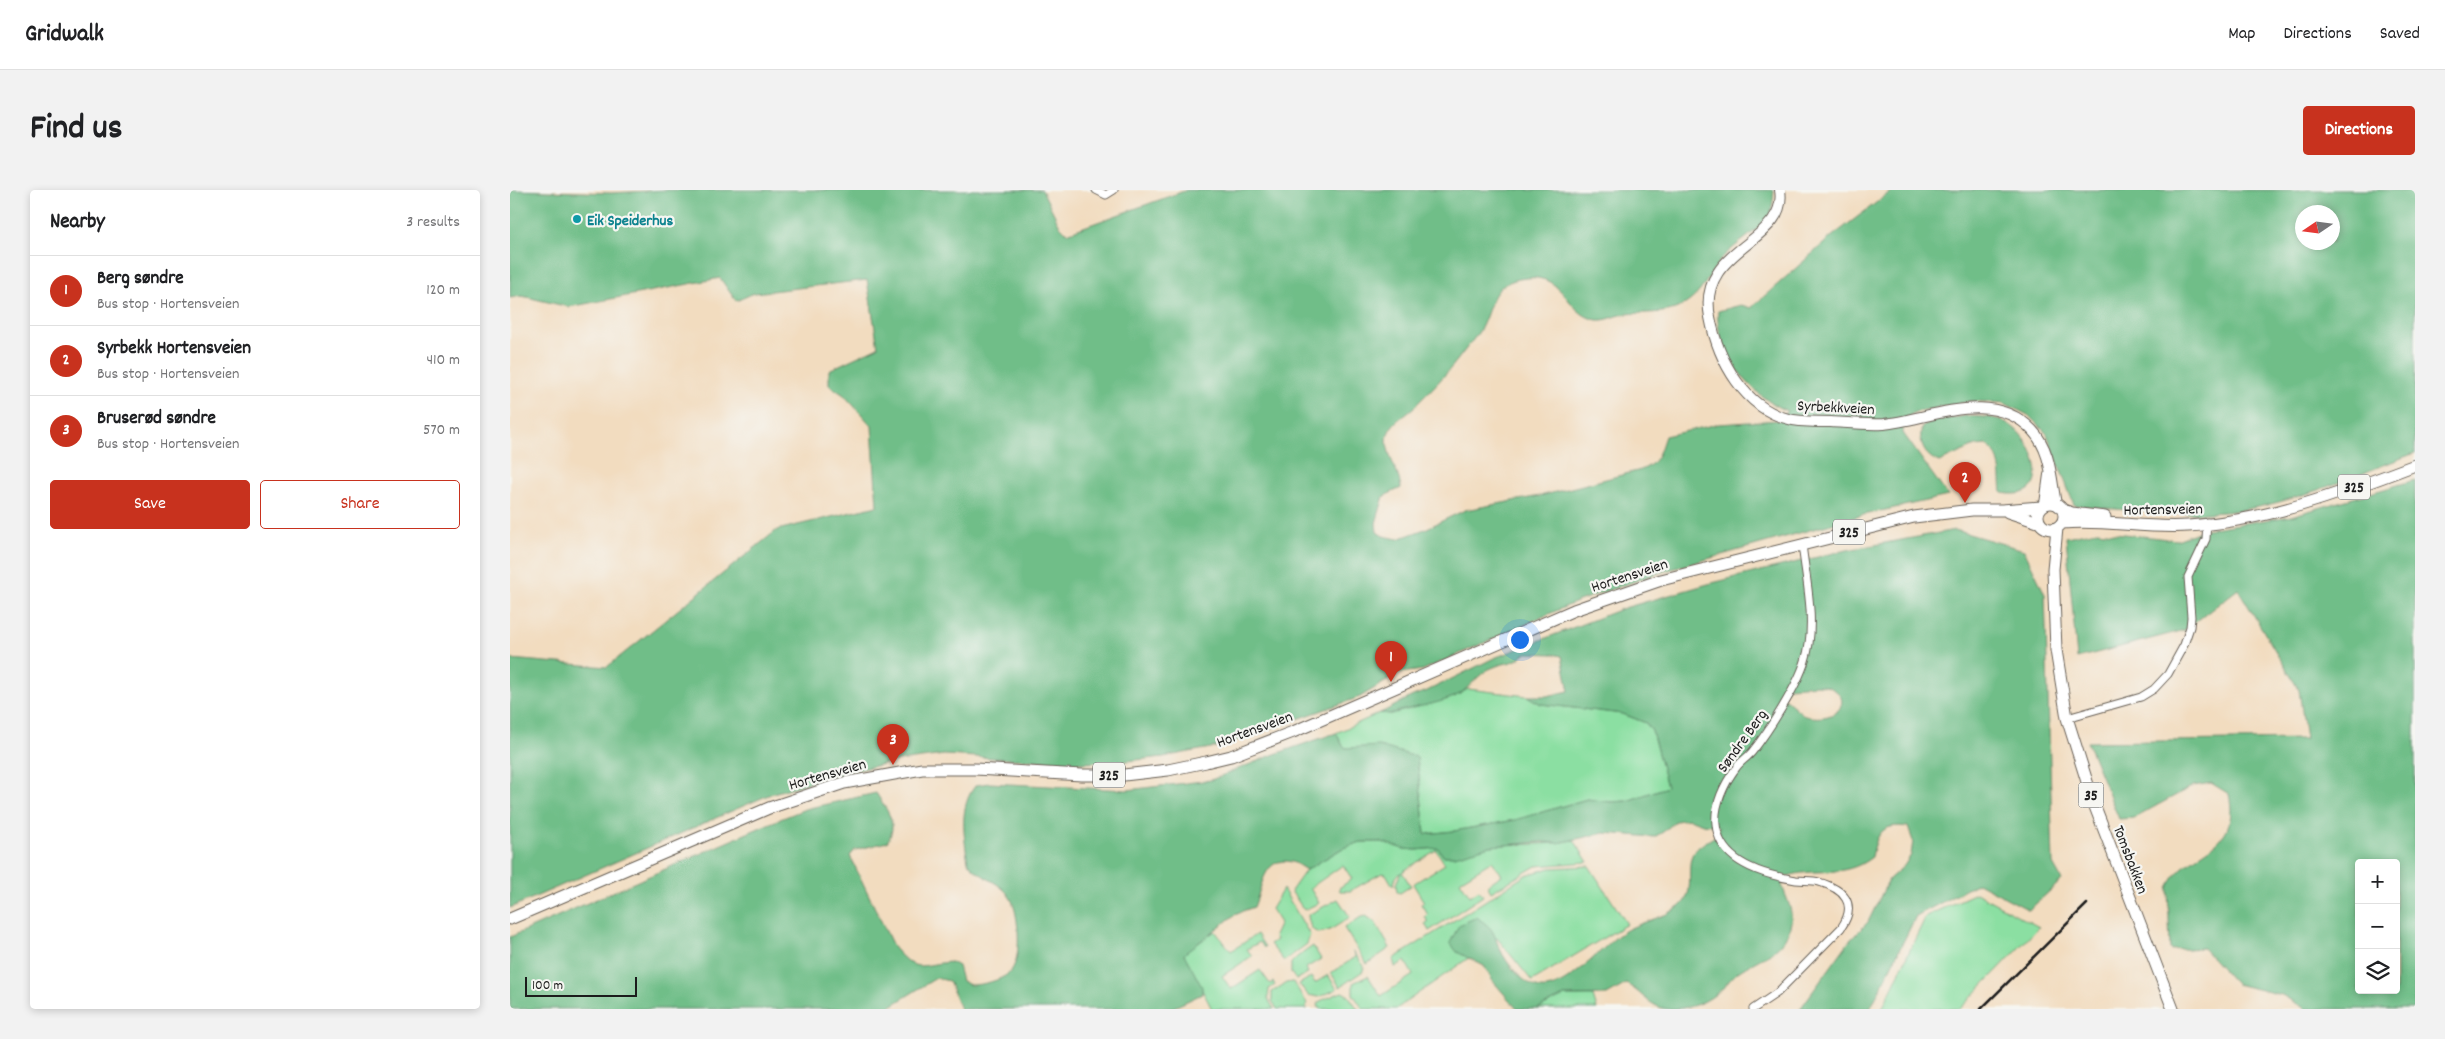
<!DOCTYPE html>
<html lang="en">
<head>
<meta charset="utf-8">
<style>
  :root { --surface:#fff; --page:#f2f2f2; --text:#202124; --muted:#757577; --line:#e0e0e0; --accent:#c8321e }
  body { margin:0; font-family:Dekko,sans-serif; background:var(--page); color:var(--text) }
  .controls { position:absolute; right:15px; bottom:15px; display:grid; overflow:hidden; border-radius:5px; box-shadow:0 2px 8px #0003 }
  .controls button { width:45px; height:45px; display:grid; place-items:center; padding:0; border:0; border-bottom:1px solid var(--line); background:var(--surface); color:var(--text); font:25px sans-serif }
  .compass { position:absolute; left:1785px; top:15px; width:45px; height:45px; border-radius:50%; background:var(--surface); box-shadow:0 2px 8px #0003; rotate:257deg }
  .scale { position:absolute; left:15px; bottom:12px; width:112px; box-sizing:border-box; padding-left:5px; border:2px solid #1c1c1c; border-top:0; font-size:14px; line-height:18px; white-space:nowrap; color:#1c1c1c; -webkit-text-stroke:4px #f6f6f2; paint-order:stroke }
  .you { position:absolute; left:1009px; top:449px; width:18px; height:18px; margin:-12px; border:4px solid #fff; border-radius:50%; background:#1a73e8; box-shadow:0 0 0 8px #1a73e833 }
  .badge { display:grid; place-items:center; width:32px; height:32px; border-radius:50%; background:var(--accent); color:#fff; font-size:16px; font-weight:700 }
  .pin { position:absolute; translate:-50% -41px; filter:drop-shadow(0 1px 2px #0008) }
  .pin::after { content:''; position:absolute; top:26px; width:18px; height:15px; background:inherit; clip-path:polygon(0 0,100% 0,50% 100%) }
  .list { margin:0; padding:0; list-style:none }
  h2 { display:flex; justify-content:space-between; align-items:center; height:65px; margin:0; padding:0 20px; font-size:21px }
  h2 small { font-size:16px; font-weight:400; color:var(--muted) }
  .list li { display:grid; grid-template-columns:32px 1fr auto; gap:15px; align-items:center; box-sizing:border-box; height:70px; padding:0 20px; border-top:1px solid var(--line) }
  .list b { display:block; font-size:19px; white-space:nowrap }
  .list p { margin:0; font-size:16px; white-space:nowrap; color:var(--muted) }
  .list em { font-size:16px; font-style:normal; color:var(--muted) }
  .actions { display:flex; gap:10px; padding:15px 20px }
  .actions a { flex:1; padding:11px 0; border:1px solid var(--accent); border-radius:5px; text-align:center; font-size:18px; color:var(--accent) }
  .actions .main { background:var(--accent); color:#fff }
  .icon { flex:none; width:28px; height:28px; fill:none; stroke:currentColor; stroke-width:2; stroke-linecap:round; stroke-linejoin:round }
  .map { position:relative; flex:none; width:1905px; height:819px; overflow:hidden; border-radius:5px }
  header { display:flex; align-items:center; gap:30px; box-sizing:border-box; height:70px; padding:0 25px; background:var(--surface); border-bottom:1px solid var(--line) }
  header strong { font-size:24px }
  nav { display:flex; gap:28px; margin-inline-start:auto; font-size:18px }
  .intro { display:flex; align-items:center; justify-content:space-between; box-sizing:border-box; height:120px; padding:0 30px }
  h1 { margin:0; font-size:35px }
  .button { padding:12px 22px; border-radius:5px; background:var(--accent); color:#fff; font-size:18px; font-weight:700 }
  main { display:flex; gap:30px; padding:0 30px }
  aside { flex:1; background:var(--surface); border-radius:5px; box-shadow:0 2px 8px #0003 }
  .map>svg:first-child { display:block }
  .green { fill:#8bdfa2; stroke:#547e5f }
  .forest { fill:#70be88; stroke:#466d52; fill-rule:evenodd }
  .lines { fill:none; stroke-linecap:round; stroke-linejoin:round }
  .street-casing { stroke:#675f55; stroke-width:9 }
  .secondary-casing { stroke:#675f55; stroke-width:12 }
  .primary-casing { stroke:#675f55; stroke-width:13 }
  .street { stroke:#fff; stroke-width:7 }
  .secondary { stroke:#fff; stroke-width:10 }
  .primary { stroke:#fff; stroke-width:11 }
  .rail { stroke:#1c1c1c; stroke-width:2.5 }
  .culture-dot { fill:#0f9aa8; stroke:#f6f6f2; stroke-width:2 }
  .labels { text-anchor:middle; stroke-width:4.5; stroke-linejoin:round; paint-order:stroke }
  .shield { fill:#f6f6f2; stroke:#5d5d5c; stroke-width:1 }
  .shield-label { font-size:15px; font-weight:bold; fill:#1c1c1c }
  .culture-label { font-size:16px; font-weight:bold; fill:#0d838f; stroke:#f6f6f2; text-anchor:start }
  .street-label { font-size:16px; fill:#1c1c1c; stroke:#f6f6f2 }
</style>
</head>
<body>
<header>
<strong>Gridwalk</strong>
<nav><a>Map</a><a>Directions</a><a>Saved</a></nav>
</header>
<div class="intro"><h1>Find us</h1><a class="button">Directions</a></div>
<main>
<aside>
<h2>Nearby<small>3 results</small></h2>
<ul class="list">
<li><span class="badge">1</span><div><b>Berg søndre</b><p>Bus stop · Hortensveien</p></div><em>120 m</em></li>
<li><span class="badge">2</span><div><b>Syrbekk Hortensveien</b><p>Bus stop · Hortensveien</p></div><em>410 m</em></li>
<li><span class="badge">3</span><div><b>Bruserød søndre</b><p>Bus stop · Hortensveien</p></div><em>570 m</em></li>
</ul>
<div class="actions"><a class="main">Save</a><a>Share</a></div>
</aside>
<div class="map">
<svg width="1905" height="819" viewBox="0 0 1905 819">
  <rect width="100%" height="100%" fill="#f6f6f2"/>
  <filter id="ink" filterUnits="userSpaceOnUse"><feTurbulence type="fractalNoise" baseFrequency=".02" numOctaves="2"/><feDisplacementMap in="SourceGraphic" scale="10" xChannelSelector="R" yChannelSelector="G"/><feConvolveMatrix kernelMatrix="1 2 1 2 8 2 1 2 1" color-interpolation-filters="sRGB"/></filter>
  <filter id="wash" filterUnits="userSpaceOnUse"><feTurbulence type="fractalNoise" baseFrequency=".0096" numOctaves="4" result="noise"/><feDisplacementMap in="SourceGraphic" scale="20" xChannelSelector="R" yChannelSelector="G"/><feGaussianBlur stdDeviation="1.12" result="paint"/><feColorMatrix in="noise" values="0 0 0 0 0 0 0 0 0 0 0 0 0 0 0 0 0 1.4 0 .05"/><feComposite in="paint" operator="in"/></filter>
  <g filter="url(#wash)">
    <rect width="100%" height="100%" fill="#f2dcbf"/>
    <!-- green -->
    <path class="green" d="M958,499L1017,506L1031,514L1113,524L1136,533L1142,541L1157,597L1117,611L1101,612L1077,609L1005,630L944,641L915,644L907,567L836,558L833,556L826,543L870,523L881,524L944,507Z
      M1064,650L1078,672L1026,676L981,702L977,695L992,685L982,671L950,691L960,706L969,700L973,706L919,741L915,734L918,732L915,727L918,725L911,714L914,712L903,694L935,674L926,660L892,682L901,696L890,703L887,702L886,694L891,682L886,687L883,696L876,684L872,683L840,701H830L829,698L842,689L833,675L800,698L809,713L794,720L781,701L796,680L833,658L851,652H872L894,659L906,660L928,658L933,666C949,666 963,658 979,656C1007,653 1037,656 1064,650Z
      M1079,676L1117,734L1022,791L987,748L886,819H853L843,804V793L858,786L871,806L903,785L895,771L885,777L883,769L1016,685L1040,678Z
      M773,699L800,745L797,754L774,771L760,754L766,750L764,746L770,733L761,719Z
      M1466,703L1529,737L1450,819H1372L1416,726Z
      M828,709L840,727C826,736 801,758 798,725Z
      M856,726L865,732L880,758L857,774L834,738L851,727Z
      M705,741L721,761L747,744L755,757L754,758L750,752L737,759L742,766L712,786L721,799L750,780L760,794L763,792L765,795L759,799L758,809L764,819H702L673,764Z
      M803,756L811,769L796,778L798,783L786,790L781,783V773L787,767Z
      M843,761L854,776L853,781L830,797L821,783L846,767Z
      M818,785L827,799L809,807L798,805L789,794L801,787L805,793Z
      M783,792L797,813L796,817L797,819H767L762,811V802L776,793Z
      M832,802L838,805L848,819H810L808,815L810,811Z
      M1054,806H1083L1087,819H1027Z"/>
    <!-- forest -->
    <path class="forest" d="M0,0L101,3L156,0H532L550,36L557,43L677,0H1264C1263,9 1263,21 1257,29C1245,43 1227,53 1214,66C1197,85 1194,104 1172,116C1155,125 1135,122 1116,124C1106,125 1098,131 1087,130C1056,125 1055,83 1016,88C979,92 984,114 970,140C965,148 958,156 952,164C938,183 920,201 904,217C895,225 881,233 878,244C873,260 889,281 891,298L874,306L866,333L867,342L873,346L888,349L915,339L955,320L1030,306L1131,280C1148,273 1149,263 1155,246L1208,234L1270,230L1277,221C1242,208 1204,159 1208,121L1231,115L1241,118L1321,47L1383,0H1905V263C1846,285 1786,313 1724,321C1671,327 1617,320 1564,315L1537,244L1518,225L1494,213L1462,211L1405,222L1393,230V243L1438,306L1353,325L1148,383L1066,412L913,480L890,483L850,507L711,556L653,567L608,572L566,573L434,565L381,572L319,587L263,603L0,718V469L97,477L267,340L367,316L362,236L334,205L319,195V180L368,157L357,90L244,103L226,111L210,88L59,117L12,106L0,108ZM1792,22H1822V52H1792Z
      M1455,226C1470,227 1484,226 1497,233C1526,249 1548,313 1492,303C1490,285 1493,267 1477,255L1465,256L1429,272C1414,266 1408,253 1412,237L1425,231Z
      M1905,290V819H1796L1772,805L1726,794L1693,758L1660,760L1658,698C1675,657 1732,664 1719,604L1701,593L1683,596L1624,628L1609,629L1577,552L1796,549L1789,500L1728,399L1675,440L1567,468L1556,347L1587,341L1667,350L1696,339L1781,326ZM1849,673H1886V800H1849Z
      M1445,340L1514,360L1535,404L1543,674L1552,690L1519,720L1468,693L1406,726L1360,819H1290L1341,749L1358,732L1379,689L1394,676L1401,665L1403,651L1398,637C1372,633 1367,643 1362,667C1333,690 1305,676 1275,687L1272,695C1276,708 1283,719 1281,732C1276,762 1248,768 1228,782C1223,786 1219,791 1215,796C1198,813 1181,819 1157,819C1139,817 1131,801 1116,794L1097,805L1054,806L1027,819H1007L982,790L974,776L947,762L940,753L949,735L967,727C971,731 977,734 981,739C986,746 986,752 990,759C997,774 1011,791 1026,797C1051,807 1092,757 1110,744C1127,732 1153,729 1169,717C1185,705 1177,684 1181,668C1184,656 1200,651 1209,643V636L1193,634L1179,629L1166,631L1153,642L1144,647L1094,643L1048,653L1032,652L980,656L945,666H933L928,658L906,660L894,659L872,652H851L833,658L796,680C791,677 786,673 782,672C753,665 752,699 744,717L727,723L674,764L692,797V804L660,819H450L439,791L426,788L376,819H0V747L258,634L295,619L366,603C377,620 389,634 377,652L345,660L340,666L384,758C407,785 410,774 441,772L448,776L452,791L460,795C471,795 490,791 499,783C513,771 509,724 501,709C492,691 468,688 458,672C454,646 448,616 466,595L479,593L617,600L701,590L765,564L826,543L833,556L836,558L869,556L907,567L915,644L944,641L1005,630L1077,609L1101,612L1117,611L1157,597L1142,541L1136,533L1113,524L1031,514L1017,506H1037L1059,501L1052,466L1042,464L1015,463C1004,475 998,471 984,477C968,482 960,500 944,507C924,515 901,517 881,524L870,523C885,517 900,505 915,502L984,468L1114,418L1198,394L1332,361ZM1307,495C1345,497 1338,535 1295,526L1273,507L1278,497Z"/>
  </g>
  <g filter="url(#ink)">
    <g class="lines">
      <!-- street casing -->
      <g class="street-casing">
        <path id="street" d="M586,0L596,5L604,0
          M1557,528L1631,507L1644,499L1658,484L1674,455L1680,437L1681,427L1678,387L1696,349L1697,332
          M1243,819L1267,803L1331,738C1348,714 1334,699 1309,692C1302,690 1294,691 1286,690C1254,685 1209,673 1206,634C1204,615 1214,594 1226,578C1230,572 1237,568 1242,562C1258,542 1288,495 1295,471C1307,434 1296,391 1292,354"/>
      </g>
      <!-- secondary casing -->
      <g class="secondary-casing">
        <path id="secondary" d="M1270,0C1279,53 1186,57 1200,127C1208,170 1235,221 1283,230C1295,232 1308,232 1321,232C1338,233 1356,235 1374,234C1421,229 1482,198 1522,240C1541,260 1541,288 1546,314
          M1535,314L1539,285"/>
      </g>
      <!-- primary casing -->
      <g class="primary-casing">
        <path id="primary" d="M1528 326a13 13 0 1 1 26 0a13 13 0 1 1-26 0Z
          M1553,320L1562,323L1595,327
          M1498,322L1528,332
          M1552,333C1593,329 1636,339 1678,336C1757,331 1832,303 1905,275
          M1547,338L1543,379L1546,460L1557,528L1584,614L1663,819
          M0,729L259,618L334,593L412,579H465L572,585H614L658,580L696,572L721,566L783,542L1064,420L1151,390L1404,327L1462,320H1492L1531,317"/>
      </g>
      <!-- street -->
      <use href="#street" class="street"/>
      <!-- secondary -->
      <use href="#secondary" class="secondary"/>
      <!-- primary -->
      <use href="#primary" class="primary"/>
      <!-- rail -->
      <path class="rail" d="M1471,819L1577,714"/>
    </g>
  </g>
  <!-- markers -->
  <circle class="culture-dot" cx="67" cy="29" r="5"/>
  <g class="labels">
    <!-- shield labels -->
    <g class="shield">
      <rect x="1828" y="284.5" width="32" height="25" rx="4"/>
      <rect x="1323" y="329.5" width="32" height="25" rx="4"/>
      <rect x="583" y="572.5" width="32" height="25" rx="4"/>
      <rect x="1568.5" y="592.5" width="25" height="25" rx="4"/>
    </g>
    <g class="shield-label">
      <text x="1844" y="302">325</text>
      <text x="1339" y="347">325</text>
      <text x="599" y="590">325</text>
      <text x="1581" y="610">35</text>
    </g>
    <!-- culture labels -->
    <g class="culture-label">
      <text x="77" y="35">Eik Speiderhus</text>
    </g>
    <!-- street labels -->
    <g class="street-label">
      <text transform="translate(1326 216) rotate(3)" y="6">Syrbekkveien</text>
      <text transform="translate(1653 318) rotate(-1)" y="6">Hortensveien</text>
      <text transform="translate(1119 384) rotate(-18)" y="6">Hortensveien</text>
      <text transform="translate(744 538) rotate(-20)" y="6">Hortensveien</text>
      <text transform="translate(1231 550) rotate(-54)" y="6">Søndre Berg</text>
      <text transform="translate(317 583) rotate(-16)" y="6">Hortensveien</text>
      <text transform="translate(1622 669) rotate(69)" y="6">Tomsbakken</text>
    </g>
  </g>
</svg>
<div class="controls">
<button>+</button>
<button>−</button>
<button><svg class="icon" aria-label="layers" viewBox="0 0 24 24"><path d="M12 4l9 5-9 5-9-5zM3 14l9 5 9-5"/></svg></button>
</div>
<svg class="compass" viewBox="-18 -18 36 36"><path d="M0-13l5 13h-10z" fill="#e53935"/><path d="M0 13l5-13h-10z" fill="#757577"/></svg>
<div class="scale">100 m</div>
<div class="you"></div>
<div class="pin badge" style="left:881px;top:492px">1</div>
<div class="pin badge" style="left:1455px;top:313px">2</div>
<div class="pin badge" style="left:383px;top:575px">3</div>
</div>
</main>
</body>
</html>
